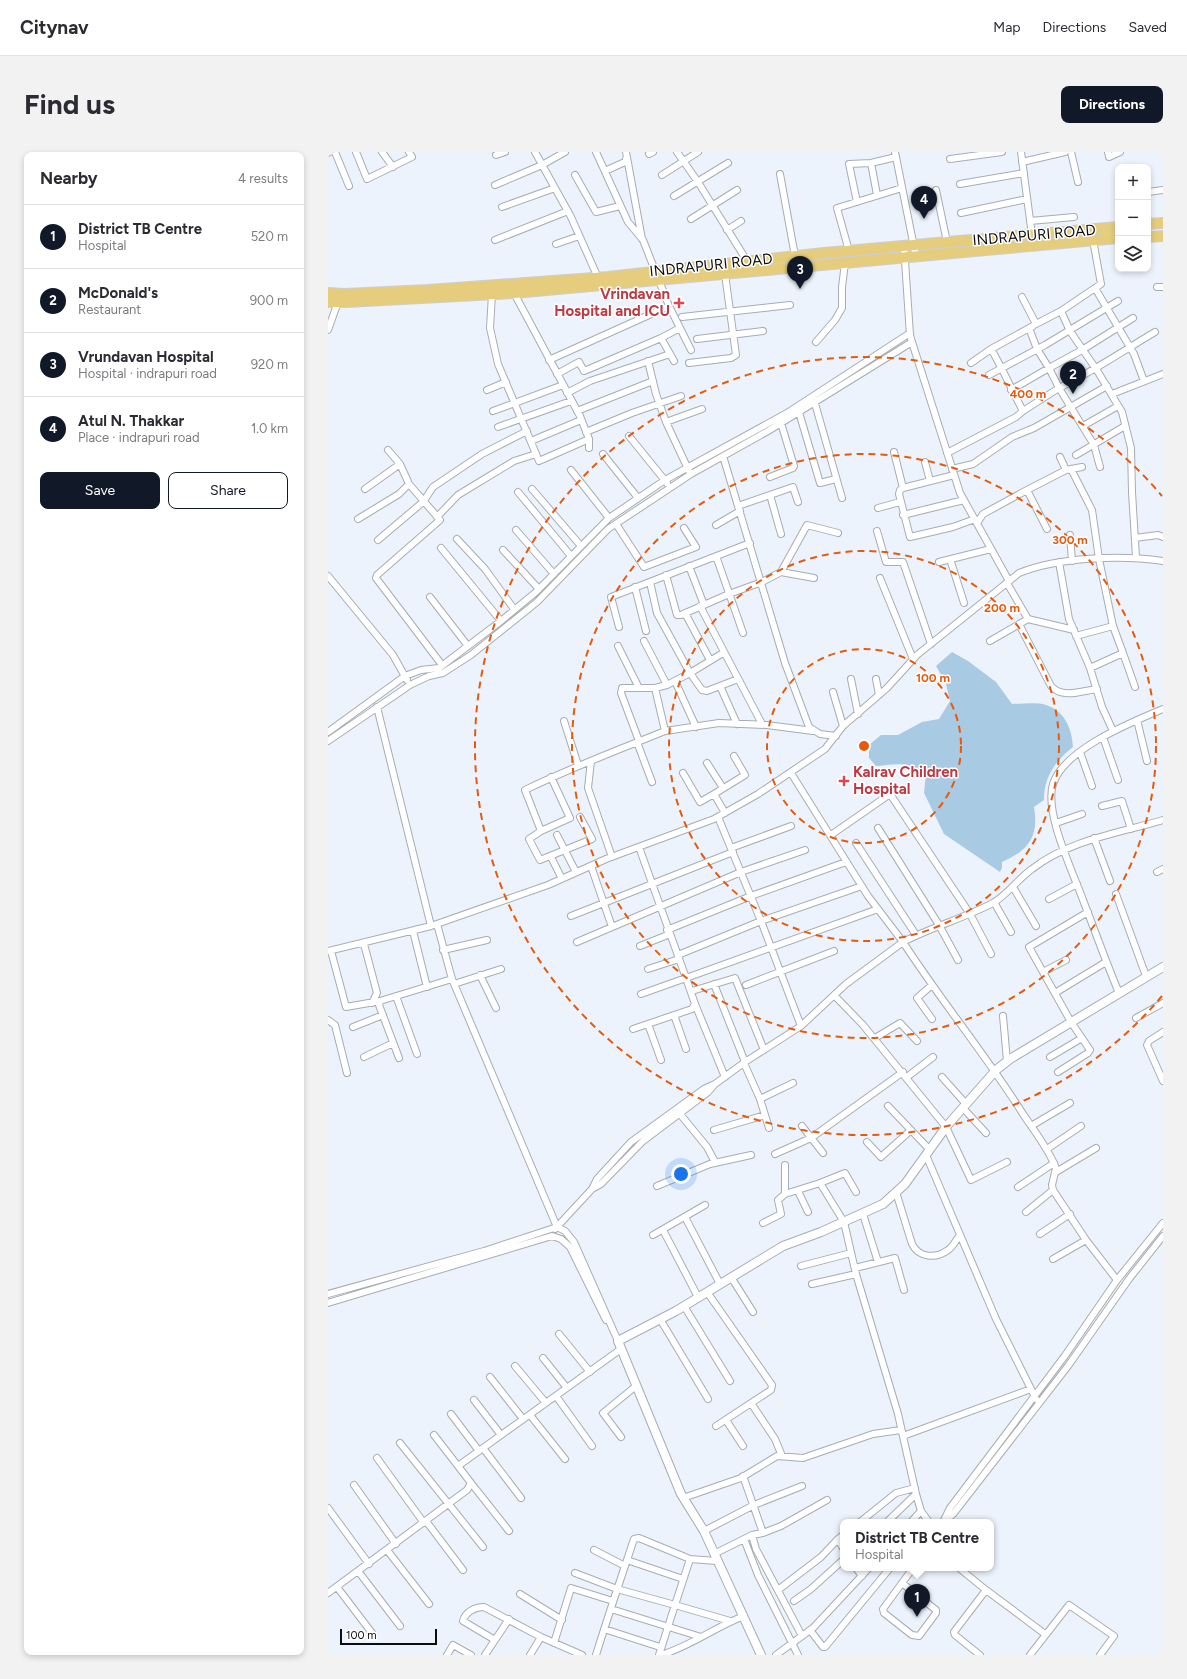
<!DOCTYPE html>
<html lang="en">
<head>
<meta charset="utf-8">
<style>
  :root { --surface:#fff; --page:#f2f2f3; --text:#2b2b33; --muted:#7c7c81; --line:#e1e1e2; --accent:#111827 }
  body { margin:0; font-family:Figtree,sans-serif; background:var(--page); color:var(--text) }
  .controls { position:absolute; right:12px; top:12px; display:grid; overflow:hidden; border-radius:8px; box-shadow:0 2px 6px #0003 }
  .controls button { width:36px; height:36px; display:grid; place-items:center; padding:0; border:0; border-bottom:1px solid var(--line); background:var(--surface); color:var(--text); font:20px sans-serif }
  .scale { position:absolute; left:12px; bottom:10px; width:97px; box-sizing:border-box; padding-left:4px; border:2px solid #0b0c0f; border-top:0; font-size:11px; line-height:14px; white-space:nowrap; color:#0b0c0f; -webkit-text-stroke:3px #fff; paint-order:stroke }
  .you { position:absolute; left:353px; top:1022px; width:14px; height:14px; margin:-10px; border:3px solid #fff; border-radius:50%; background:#1a73e8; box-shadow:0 0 0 6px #1a73e833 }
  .badge { display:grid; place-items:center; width:26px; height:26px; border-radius:50%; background:var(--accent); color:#fff; font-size:13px; font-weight:700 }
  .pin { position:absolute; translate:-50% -33px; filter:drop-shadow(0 1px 2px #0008) }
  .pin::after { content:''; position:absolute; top:21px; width:14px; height:12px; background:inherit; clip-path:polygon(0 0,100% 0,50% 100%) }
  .popup { position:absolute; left:512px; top:1367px; width:154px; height:52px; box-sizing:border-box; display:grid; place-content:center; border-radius:8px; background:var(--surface); filter:drop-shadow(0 1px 3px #0005); font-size:13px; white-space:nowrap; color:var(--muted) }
  .popup b { font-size:15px; color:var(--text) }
  .popup::after { content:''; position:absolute; left:50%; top:100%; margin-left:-8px; border:8px solid transparent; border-top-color:var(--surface) }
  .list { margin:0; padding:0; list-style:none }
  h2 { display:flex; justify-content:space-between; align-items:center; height:52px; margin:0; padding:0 16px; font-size:17px }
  h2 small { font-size:13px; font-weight:400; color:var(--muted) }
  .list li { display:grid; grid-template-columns:26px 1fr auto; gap:12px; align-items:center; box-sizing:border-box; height:64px; padding:0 16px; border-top:1px solid var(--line) }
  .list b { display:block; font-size:15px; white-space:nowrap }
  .list p { margin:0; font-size:13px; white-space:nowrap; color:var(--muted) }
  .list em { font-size:13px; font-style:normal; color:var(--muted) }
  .actions { display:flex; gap:8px; padding:12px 16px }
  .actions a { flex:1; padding:9px 0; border:1px solid var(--accent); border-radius:8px; text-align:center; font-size:14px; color:var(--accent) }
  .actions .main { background:var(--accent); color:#fff }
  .icon { flex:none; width:22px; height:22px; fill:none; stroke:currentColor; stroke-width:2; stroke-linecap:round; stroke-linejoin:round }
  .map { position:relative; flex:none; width:835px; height:1503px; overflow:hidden; border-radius:8px }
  header { display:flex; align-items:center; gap:24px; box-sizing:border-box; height:56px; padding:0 20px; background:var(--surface); border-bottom:1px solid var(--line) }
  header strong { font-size:19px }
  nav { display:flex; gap:22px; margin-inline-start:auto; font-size:14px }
  .intro { display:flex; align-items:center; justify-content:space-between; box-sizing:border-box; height:96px; padding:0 24px }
  h1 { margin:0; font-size:28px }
  .button { padding:10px 18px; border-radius:8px; background:var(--accent); color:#fff; font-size:14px; font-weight:700 }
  main { display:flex; gap:24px; padding:0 24px }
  aside { flex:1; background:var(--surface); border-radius:8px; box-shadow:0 2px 6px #0003 }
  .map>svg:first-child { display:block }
  .water { fill:#a9cae3 }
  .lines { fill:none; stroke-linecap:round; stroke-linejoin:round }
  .minor-casing { stroke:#a7acb5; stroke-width:8 }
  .tertiary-casing { stroke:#a7acb5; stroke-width:10 }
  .primary-casing { stroke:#cececf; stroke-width:12 }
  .minor { stroke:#fff; stroke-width:6 }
  .tertiary { stroke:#fff; stroke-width:8 }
  .primary { stroke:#e6cd7d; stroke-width:10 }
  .ring { fill:none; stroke:#e8590c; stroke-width:2; stroke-dasharray:7 5 }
  .health-dot { fill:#e0444e; stroke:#fff; stroke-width:1.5 }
  .labels { text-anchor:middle; stroke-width:3; stroke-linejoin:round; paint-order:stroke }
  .street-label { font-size:15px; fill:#0b0c0f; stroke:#fff }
  .health-label { font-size:15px; font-weight:bold; fill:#be3a42; stroke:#fff; text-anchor:end }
  .centre { fill:#e8590c; stroke:#fff; stroke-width:2 }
  .ring-label { font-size:12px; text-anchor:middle; font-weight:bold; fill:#e8590c; stroke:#fff; stroke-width:3; stroke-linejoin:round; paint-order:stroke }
</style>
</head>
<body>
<header>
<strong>Citynav</strong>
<nav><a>Map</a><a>Directions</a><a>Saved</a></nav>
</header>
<div class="intro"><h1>Find us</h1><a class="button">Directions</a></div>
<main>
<aside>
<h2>Nearby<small>4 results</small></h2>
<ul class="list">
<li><span class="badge">1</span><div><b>District TB Centre</b><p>Hospital</p></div><em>520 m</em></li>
<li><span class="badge">2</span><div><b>McDonald's</b><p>Restaurant</p></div><em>900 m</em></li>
<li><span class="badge">3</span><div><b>Vrundavan Hospital</b><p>Hospital · indrapuri road</p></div><em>920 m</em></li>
<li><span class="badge">4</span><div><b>Atul N. Thakkar</b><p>Place · indrapuri road</p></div><em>1.0 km</em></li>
</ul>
<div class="actions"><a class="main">Save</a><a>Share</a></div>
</aside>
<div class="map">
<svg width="835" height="1503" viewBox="0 0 835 1503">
  <rect width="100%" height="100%" fill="#edf3fc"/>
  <!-- water -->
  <path class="water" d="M624,500L640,509L668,530L684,552C694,552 708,550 718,553C737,559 744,577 745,595C727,609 716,625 716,648L706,655C711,685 701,698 674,710V716L672,720L616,682L596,641L598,622C575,609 573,612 548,614L541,606V593L553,583H570L594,570L611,567L622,549L618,532L608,514Z"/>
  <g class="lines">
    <!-- minor casing -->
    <g class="minor-casing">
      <path id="minor" d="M7,0L21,34
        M28,0L39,27L84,5L81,0
        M54,0L65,15
        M207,0L243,65L271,128
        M268,0L300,70L315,88L341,154
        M298,0L314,87
        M349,0L370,30L419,109
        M567,0L588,105
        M693,0L704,83
        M743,0L750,30
        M780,0L781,5L792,0
        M0,1L2,0
        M321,2L325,0
        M168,3L177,0
        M622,7L674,0
        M694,10L737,0
        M277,19L299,9L298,7
        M452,22L467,104
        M247,23L268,60L292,54
        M334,23L370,0
        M632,32L696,21
        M167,33L214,13L237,0
        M608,38L619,90
        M820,40L835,38
        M549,43L543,11L568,5
        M346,44L400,11
        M529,50L521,12L543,11
        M174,55L227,36
        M633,61L699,47
        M363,67L409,38
        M702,69L746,65
        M399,78L413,69
        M167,88L240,59
        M228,92L251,84
        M576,94L582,183L584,190L632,341L681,429
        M521,99L509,56L574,36
        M829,135H835
        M767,136L806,202L816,229
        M186,141L252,264L261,287V296
        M164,142L162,176L170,212L211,309L261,287
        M694,145L708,172L733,159L742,179L770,220L794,260L803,296L804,340L808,405
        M733,159L773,132L763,77
        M354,165L462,153
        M352,176L363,198
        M701,176L709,197L721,216L754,198L805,166
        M0,178L10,150
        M369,187L435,179
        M488,190L507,168L514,156V135L517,111
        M663,197C675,217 684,239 695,259L731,236L721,216L683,238
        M221,208L341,154L352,176L333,186
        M320,209L328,242L338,270L361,319
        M361,211L403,206L408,203L397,122
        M643,211L663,197L705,174
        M229,222L251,210L256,219L261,217L333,186L346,209
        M661,223L717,193L790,149
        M159,238L178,230
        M239,241L262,229L342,202
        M784,242L835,222
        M486,248L514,346
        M470,257L492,331L508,327
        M165,259L235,233
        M249,259L325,229
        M338,270L374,257
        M755,274L790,254
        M170,275L243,249
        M258,280L304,261L353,244
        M301,284L339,331
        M203,289L253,268
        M60,298L72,312L81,332L112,368L49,423L48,426L114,513
        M566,300L575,336L626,323
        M619,301L688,265L695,259
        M275,302L310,346
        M748,303L797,274
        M395,304L457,511L481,575L492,582L508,584
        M732,305L738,318
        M597,310L602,329
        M772,315L766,293L731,236C764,220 795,199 827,180
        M624,317L645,312L684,285L706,276L779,234
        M743,317L764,358L771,407L785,474
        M243,318L281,366
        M442,325L465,316L466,314L453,271
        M575,336L572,338L571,342L582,385L625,375L647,367
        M37,337L72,312
        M204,337L253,394
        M699,338L719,377
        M190,340L243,404
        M442,343L453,382
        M410,354L465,335L470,350
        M550,356L572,350
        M575,363L636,348
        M109,365L130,343L186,309L208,302
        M30,367L71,342L81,332
        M649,371L655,362L699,338L738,318L754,315
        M288,372L316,415L368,395L356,376
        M388,373L412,359
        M188,378L226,422
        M549,379L558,410H575L603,492
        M742,383L744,409
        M807,386L830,383L835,385
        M129,387L157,417L186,457
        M50,388L95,350L105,335L154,302L199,279
        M113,396L173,469
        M175,398L211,437
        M388,404L415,481
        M622,407L636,451
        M611,410L663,397
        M731,410L741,467L762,516L774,555L785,579
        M361,414L376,453
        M453,420L486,426
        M338,423L349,463H353L401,442L434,430L453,420L479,373L510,381
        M0,424L65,503L79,528
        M552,426L585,507
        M322,430L329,461L362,521L374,538L379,539L410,527
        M679,431L700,467L746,478
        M307,435L318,479
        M102,445L140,494
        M372,454L434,572
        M357,461L382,508
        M691,472L723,534C734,547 754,539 769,537
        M291,475L283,445L422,391
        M748,484L785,474L795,501L762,516
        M316,489L339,533
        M662,489L700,467
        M290,494L311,536
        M395,501L362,521L339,533L327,536L337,579L391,571L439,573L485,579
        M795,501L807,535
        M523,527L530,562
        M548,527L551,543
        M347,529L368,575
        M392,534L409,572
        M505,540L515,574
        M49,555L103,774
        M809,568L819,609
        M236,569L250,613
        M0,580L77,524L93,518L111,516L173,469L208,440L281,366L337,328L459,261L582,181
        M775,585L790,628
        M0,589L82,533L101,524L115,521L143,503L209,450L280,377L363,322L440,279L584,190
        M311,589L293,541L294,536H327
        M309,590L324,630
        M752,600L764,634
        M263,609L260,636L284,705
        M379,611L395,636
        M355,621L372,650L386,642
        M774,654L794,649L803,677
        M397,661L386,642L417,623L406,604
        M252,665L264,687L212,708L201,687L213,679L197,638C242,616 290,598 337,579
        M390,665L433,769L473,874
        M728,671L754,662
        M550,676L611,773L630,808
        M213,679L242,666L223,625
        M229,683L248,720
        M503,683L562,642L642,762L663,802
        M766,686L782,729
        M528,691L588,783
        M311,695L358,826L550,757
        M403,696L463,674
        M223,705L234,727
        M263,714L284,775
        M829,720L835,717
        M685,735L708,774
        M788,742L818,824
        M721,747L749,732
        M666,750L683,780
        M243,764L405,700
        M109,772L124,827L229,1075
        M339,778L423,744L518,710
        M85,779L99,835
        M249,790L413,720L477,698
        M36,792L49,841L44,851
        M312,794L342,782
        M115,798L159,788
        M0,799L103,774L220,733L278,707L386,667L430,642L497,597L515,574L559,536L589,503L691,421C731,405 792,403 835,409
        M3,799L18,855L52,849
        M350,803L433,769L534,734
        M320,817L351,807
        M715,820L738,808
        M152,823L168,856
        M126,832L173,817
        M386,832L417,910
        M418,833L506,799
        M364,839L407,826L436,898
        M727,841L778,810
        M791,841C778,810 767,779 755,748C745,720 716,661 725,632C736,597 804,570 835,557
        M506,843L535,873L618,975L643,1028L679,1010
        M68,844L89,902
        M367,852L397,925
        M346,863L358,897
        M675,864L679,909
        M808,866L835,851
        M604,867L589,846L604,833
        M0,868L7,873L19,921
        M320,872L333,908
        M25,875L55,863
        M305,877L364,857L367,852L358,826L313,842
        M835,880L821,889L819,893L835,929
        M547,886L572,871L589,889
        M36,905L65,891
        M722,905L754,886
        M71,906L51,853L52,849L124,827
        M416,911L432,947L441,976
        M730,920L760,901L762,898L743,870L701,795L760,760
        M579,925L605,905
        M614,925L638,952
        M432,947L465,931
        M560,954L602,998
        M635,956L658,981
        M352,962L379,995L387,1010
        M474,974L495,1001
        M703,974L742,951
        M386,978L437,963
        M539,990L553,1005L583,978
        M719,997L753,974
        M447,1002L483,986L575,920
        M598,1003L668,1167L708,1247
        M457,1013V1042L492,1031L516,1070L528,1122L570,1262L588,1342L593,1359L601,1370
        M728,1020L768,996
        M492,1031L517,1021L528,1040
        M329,1034L382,1012L423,1003
        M690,1035L726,1011
        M264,1037L269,1027L303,990L376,937L387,932L417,910L473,874L518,832L575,790L540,744L463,621
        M470,1039L480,1060
        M568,1040L584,1092C591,1106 608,1107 620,1098C625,1095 628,1088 632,1083
        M698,1060L725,1038
        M535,1062L550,1110
        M357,1065L392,1132
        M435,1071L453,1062L450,1048L457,1042
        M227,1077L264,1037L273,1032L315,989L380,940L386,933
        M335,1078L370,1145
        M712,1082L742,1062
        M325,1083L377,1053
        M725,1107L758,1088
        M473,1114L523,1101
        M527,1116L567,1106L576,1138
        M403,1125L425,1160
        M789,1128L758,1088L725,1038L724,1033L728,1016C720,996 707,980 695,962C658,903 613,849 575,790C604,775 636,766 665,751C680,742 690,727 704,717C741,688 791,681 835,668
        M484,1132L528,1122
        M379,1140L444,1233L443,1238L388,1274
        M0,1142L156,1099L229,1075L237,1079L246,1090L290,1189
        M0,1151L224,1084L233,1087L242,1095L278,1168
        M356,1154L402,1229
        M332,1167L380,1247
        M231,1182L262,1220
        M215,1206L239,1236
        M187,1214L218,1251
        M162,1225L195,1267
        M228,1244L264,1294
        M146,1248L173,1283
        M423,1251L447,1287L454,1304
        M123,1262L151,1299
        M202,1263L237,1307
        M398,1268L415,1294
        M106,1283L130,1314
        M575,1284L703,1237
        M293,1285L275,1261L308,1234
        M72,1291L155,1395
        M155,1296L193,1346
        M49,1306L96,1371
        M143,1331L181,1379
        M26,1333L68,1392
        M355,1346L413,1326L449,1304L475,1306L545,1282L573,1278
        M0,1356L41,1412
        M98,1369L135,1418
        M532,1370L568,1341L587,1336
        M559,1370L588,1342
        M583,1370L593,1359
        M615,1370L622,1356L736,1205L789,1128L835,1071
        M616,1370L626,1361L740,1214L801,1127L835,1084
        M376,1379L426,1353L474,1334
        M435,1381L453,1374L499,1348
        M424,1383L428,1397L474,1484
        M515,1383L510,1387L515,1396
        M416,1387L430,1423L470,1503
        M59,1398L101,1452
        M266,1398L297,1414
        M386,1402L424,1383L435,1381L415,1324
        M362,1407L389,1409
        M299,1408L355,1427
        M528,1416L534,1424
        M631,1416L658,1438L626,1480L627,1483L652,1503
        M30,1419L72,1474
        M247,1421L289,1437L347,1453L362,1407L311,1386L306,1387C293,1426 280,1464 268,1503
        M574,1431L608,1458V1461L591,1484L584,1483L556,1461L555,1457L585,1416
        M9,1435L44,1481
        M450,1438L493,1405L510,1387
        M658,1438L717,1482
        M0,1441L139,1338L143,1331L130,1314L293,1197
        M192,1442L234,1468
        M466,1449L483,1437L515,1408
        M283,1457L373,1485
        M276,1477L332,1495
        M482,1478L495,1495H497L562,1416
        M167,1488L135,1469C137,1460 147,1455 156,1455L213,1485L254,1503
        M226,1491L243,1436L285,1449
        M119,1503L125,1493L143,1503
        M157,1503L181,1467
        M202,1503L213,1485
        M331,1503L347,1453L402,1469
        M333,1503C363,1494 387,1475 416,1464
        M448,1503L485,1476L541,1416
        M702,1503L741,1453L786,1484L772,1503"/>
    </g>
    <!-- tertiary casing -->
    <g class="tertiary-casing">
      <path id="tertiary" d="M433,1503L376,1379L353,1342L290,1189L348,1159L455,1094L493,1080L555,1052L577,1032L618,975L668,918L682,907L835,815"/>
    </g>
    <!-- primary casing -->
    <g class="primary-casing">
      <path id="primary" d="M820,72L835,71
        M820,85L835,84
        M0,141L17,142L100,138L280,125L496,101L790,75
        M0,150H19L186,141L790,86"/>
    </g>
    <!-- minor -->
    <use href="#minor" class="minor"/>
    <!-- tertiary -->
    <use href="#tertiary" class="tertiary"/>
    <!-- primary -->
    <use href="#primary" class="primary"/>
  </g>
  <!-- distance rings -->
  <g class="ring">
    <circle cx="536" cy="594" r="97"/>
    <circle cx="536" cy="594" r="195"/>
    <circle cx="536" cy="594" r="292"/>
    <path d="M834 844A389 389 0 1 1 834 344"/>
  </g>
  <!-- markers -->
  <g class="health-dot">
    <path d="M349 145h4v4h4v4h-4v4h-4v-4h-4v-4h4z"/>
    <path d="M514 623h4v4h4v4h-4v4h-4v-4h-4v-4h4z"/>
  </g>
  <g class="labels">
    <!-- street labels -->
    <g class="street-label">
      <text transform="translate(706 83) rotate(-5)" y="5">INDRAPURI ROAD</text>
      <text transform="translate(383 113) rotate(-6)" y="5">INDRAPURI ROAD</text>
    </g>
    <!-- health labels -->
    <g class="health-label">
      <text x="342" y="147">Vrindavan<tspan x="342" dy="17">Hospital and ICU</tspan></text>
      <text x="525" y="625" text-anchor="start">Kalrav Children<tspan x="525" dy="17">Hospital</tspan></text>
    </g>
  </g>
  <circle cx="536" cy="594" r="6" class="centre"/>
  <g class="ring-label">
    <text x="700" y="246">400 m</text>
    <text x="742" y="392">300 m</text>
    <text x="674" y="460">200 m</text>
    <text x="605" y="530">100 m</text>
  </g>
</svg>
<div class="controls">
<button>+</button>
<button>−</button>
<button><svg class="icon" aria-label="layers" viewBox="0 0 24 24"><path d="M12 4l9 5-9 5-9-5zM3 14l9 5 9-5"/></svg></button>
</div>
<div class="scale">100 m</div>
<div class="you"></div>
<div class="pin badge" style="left:589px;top:1465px">1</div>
<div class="popup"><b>District TB Centre</b>Hospital</div>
<div class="pin badge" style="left:745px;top:242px">2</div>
<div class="pin badge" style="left:472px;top:137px">3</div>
<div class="pin badge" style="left:596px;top:67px">4</div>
</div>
</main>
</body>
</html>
